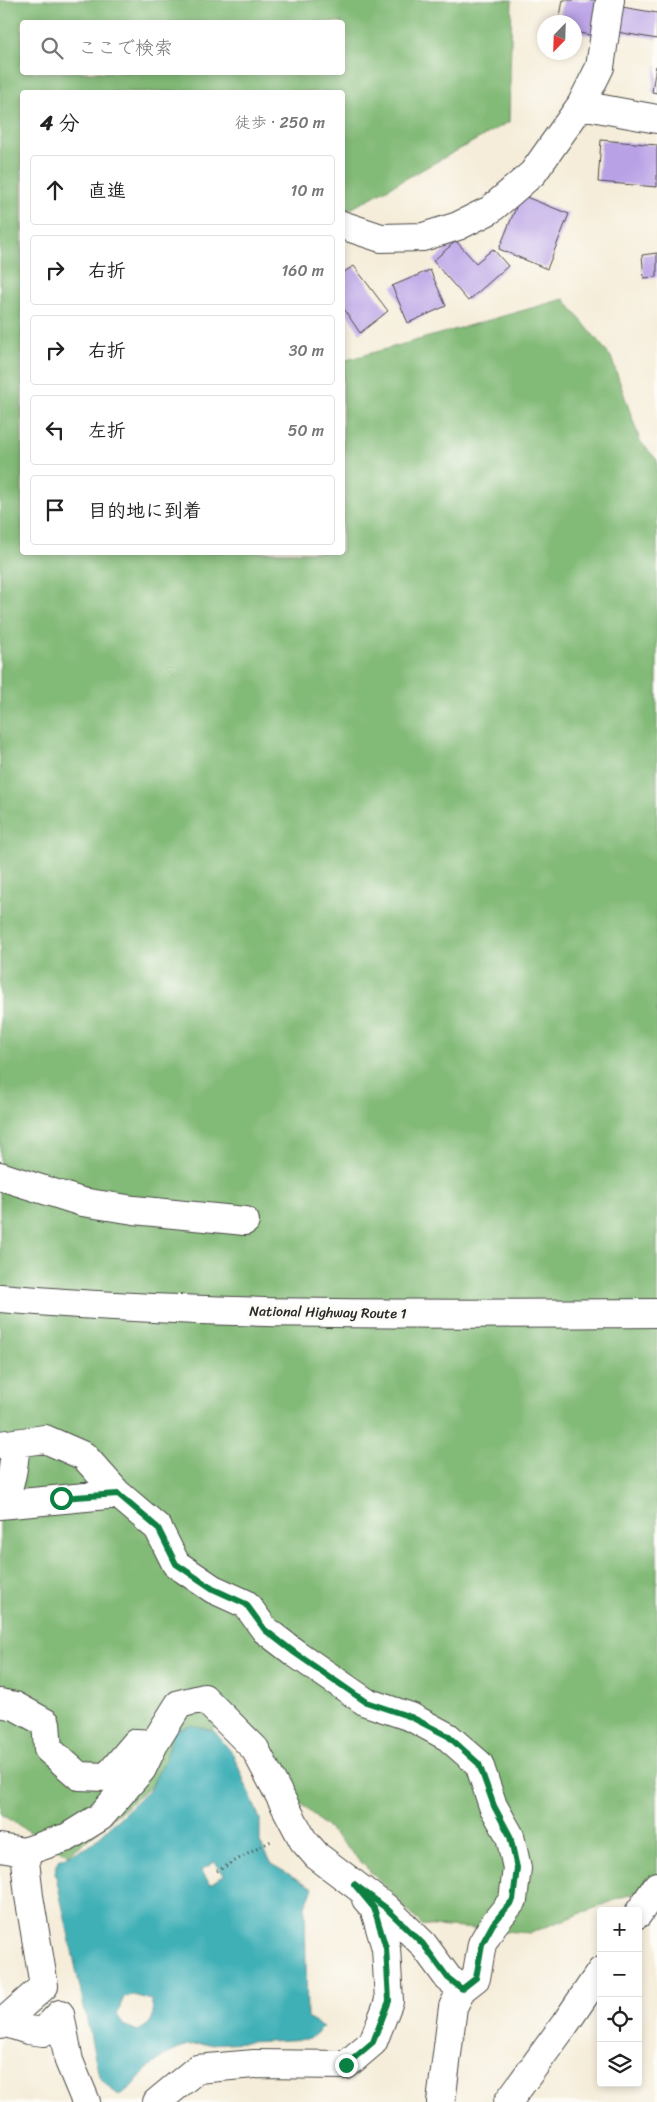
<!DOCTYPE html>
<html lang="ja">
<head>
<meta charset="utf-8">
<style>
  :root { --surface:#fff; --page:#f2f2f2; --text:#222; --muted:#767676; --line:#e0e0e0 }
  body { margin:0; font-family:Sriracha,"Klee One",sans-serif; background:var(--page); color:var(--text) }
  .controls { position:absolute; right:15px; bottom:15px; display:grid; overflow:hidden; border-radius:5px; box-shadow:0 2px 8px #0003 }
  .controls button { width:45px; height:45px; display:grid; place-items:center; padding:0; border:0; border-bottom:1px solid var(--line); background:var(--surface); color:var(--text); font:25px sans-serif }
  .compass { position:absolute; left:537px; top:15px; width:45px; height:45px; border-radius:50%; background:var(--surface); box-shadow:0 2px 8px #0003; rotate:203deg }
  .stop { position:absolute; width:15px; height:15px; margin:-11px; border:4px solid #0b8043; border-radius:50%; background:#fff }
  .stop.end { background:#0b8043; border-color:#fff; box-shadow:0 1px 5px #0008 }
  .list { margin:0; padding:0; list-style:none }
  h2 { display:flex; justify-content:space-between; align-items:center; height:65px; margin:0; padding:0 20px; font-size:21px }
  h2 small { font-size:16px; font-weight:400; color:var(--muted) }
  .list li { display:grid; grid-template-columns:32px 1fr auto; gap:15px; align-items:center; box-sizing:border-box; height:70px; margin:0 10px 10px; padding:0 10px; border:1px solid var(--line); border-radius:5px }
  .list b { display:block; font-size:19px; white-space:nowrap }
  .list em { font-size:16px; font-style:normal; color:var(--muted) }
  .icon { flex:none; width:28px; height:28px; fill:none; stroke:currentColor; stroke-width:2; stroke-linecap:round; stroke-linejoin:round }
  .map { position:relative; flex:none; width:657px; height:2102px; overflow:hidden }
  .search { position:absolute; background:var(--surface); box-shadow:0 2px 8px #0003; left:20px; top:20px; width:325px; height:55px; display:flex; align-items:center; gap:12px; box-sizing:border-box; padding:0 18px; border-radius:5px; color:var(--muted); font-size:19px }
  .panel { position:absolute; background:var(--surface); box-shadow:0 2px 8px #0003; left:20px; top:90px; width:325px; height:465px; border-radius:5px }
  .map>svg:first-child { display:block }
  .forest { fill:#82ba77; stroke:#567251; fill-rule:evenodd }
  .water { fill:#3fb0b7; stroke:#356e71; fill-rule:evenodd }
  .building { fill:#b9a1e6 }
  .lines { fill:none; stroke-linecap:round; stroke-linejoin:round }
  .minor-casing { stroke:#494845; stroke-width:30 }
  .highway-casing { stroke:#494845; stroke-width:30 }
  .path { stroke:#494845; stroke-width:3; stroke-dasharray:1 4; stroke-linecap:butt }
  .minor { stroke:#fff; stroke-width:28 }
  .highway { stroke:#fff; stroke-width:28 }
  .route { stroke:#0b8043; stroke-width:6 }
  .labels { text-anchor:middle; stroke-width:5; stroke-linejoin:round; paint-order:stroke }
  .street-label { font-size:14px; fill:#2b2b2b; stroke:#fdfcf7 }
</style>
</head>
<body>
<div class="map">
<svg width="657" height="2102" viewBox="0 0 657 2102">
  <rect width="100%" height="100%" fill="#fdfcf7"/>
  <filter id="ink" filterUnits="userSpaceOnUse"><feTurbulence type="fractalNoise" baseFrequency=".02" numOctaves="2"/><feDisplacementMap in="SourceGraphic" scale="10" xChannelSelector="R" yChannelSelector="G"/><feConvolveMatrix kernelMatrix="1 2 1 2 8 2 1 2 1" color-interpolation-filters="sRGB"/></filter>
  <filter id="wash" filterUnits="userSpaceOnUse"><feTurbulence type="fractalNoise" baseFrequency=".0096" numOctaves="4" result="noise"/><feDisplacementMap in="SourceGraphic" scale="20" xChannelSelector="R" yChannelSelector="G"/><feGaussianBlur stdDeviation="1.12" result="paint"/><feColorMatrix in="noise" values="0 0 0 0 0 0 0 0 0 0 0 0 0 0 0 0 0 1.4 0 .05"/><feComposite in="paint" operator="in"/></filter>
  <g filter="url(#wash)">
    <rect width="100%" height="100%" fill="#f5edd9"/>
    <!-- forest -->
    <path class="forest" d="M0,0H512L509,122L343,213L342,92H22V552H342L343,361L564,299L611,357L640,441L657,460V1884L530,1933L422,1925L338,1838L217,1726L152,1785L69,1855L0,1814ZM22,22H342V72H22Z"/>
    <!-- water -->
    <path class="water" d="M192,1725L214,1731L233,1754L260,1819V1843L273,1865L313,1888L305,1906L307,2018L323,2027L310,2039L187,2045L162,2057L144,2072L130,2088L119,2095L109,2088L99,2076L55,1872L58,1860L88,1847L149,1790L166,1758L174,1730ZM215,1862L224,1875L210,1884L201,1870ZM133,1995L151,2000C155,2018 154,2022 138,2031L123,2025L117,2014L124,1997Z"/>
    <g id="blocks">
      <!-- building -->
      <path class="building" d="M563,0H600L595,36L574,32V22H559Z
        M622,7L657,13V39L617,32Z
        M656,66H657V93L652,92Z
        M601,140L657,145V187L598,182Z
        M521,195L569,214L547,269L499,249Z
        M456,241L476,263L493,249L508,266L468,301L433,261Z
        M657,253V277L644,278L642,255Z
        M354,266L388,311L360,333L342,306V273Z
        M430,270L446,306L408,323L392,286Z"/>
    </g>
  </g>
  <g filter="url(#ink)">
    <use href="#blocks" fill-opacity="0" stroke="#494845" stroke-width="1"/>
    <g class="lines">
      <!-- minor casing -->
      <g class="minor-casing">
        <path id="minor" d="M581,105L657,119
          M342,225L381,238L423,237L458,226L490,210L533,173L581,105L600,67L610,0
          M0,1176L82,1202L134,1210L245,1221
          M0,1445L45,1439L84,1456L118,1494
          M0,1505L118,1494L158,1528L176,1564L213,1589L246,1604L265,1630L295,1653L366,1702L411,1717L448,1737L479,1764L493,1806L510,1836L517,1868L513,1900L493,1925L482,1944L476,1978L462,1989L448,1978L423,1944L386,1908L317,1856L303,1840L255,1749L204,1698L179,1704L154,1744
          M0,1505C12,1486 14,1464 16,1443
          M0,1703L15,1706L46,1723L48,1749L79,1776L107,1777L136,1743L154,1744L142,1769L100,1817L68,1837L24,1852
          M0,1848L24,1852L29,1896L44,1986L0,2025
          M638,1914L657,1886
          M3,2022L28,2030L43,2032L60,2014L69,2061L86,2102
          M157,2102L197,2069L254,2064L346,2065L373,2042L389,2001L386,1948L374,1908L366,1899
          M441,2102L453,2007L462,1989
          M508,2102L565,2024L601,1971"/>
      </g>
      <!-- highway casing -->
      <g class="highway-casing">
        <path id="highway" d="M0,1298C218,1317 438,1314 657,1313"/>
      </g>
      <!-- path -->
      <path class="path" d="M217,1871L271,1841"/>
      <!-- minor -->
      <use href="#minor" class="minor"/>
      <!-- highway -->
      <use href="#highway" class="highway"/>
    </g>
  </g>
  <g class="lines" filter="url(#ink)">
    <!-- route -->
    <path class="route" d="M61,1498L118,1494L158,1528L176,1564L213,1589L246,1604L265,1630L295,1653L366,1702L411,1717L448,1736L479,1764L494,1806L510,1836L517,1868L513,1900L493,1924L482,1944L476,1978L462,1989L448,1978L423,1944L386,1908L354,1884L374,1908L386,1948L389,2001L373,2042L346,2065"/>
  </g>
  <g class="labels">
    <!-- street labels -->
    <g class="street-label">
      <text transform="translate(328 1312) rotate(1)" y="5">National Highway Route 1</text>
    </g>
  </g>
</svg>
<div class="controls">
<button>+</button>
<button>−</button>
<button><svg class="icon" aria-label="locate" viewBox="0 0 24 24"><circle cx="12" cy="12" r="6"/><path d="M12 2v4M12 18v4M2 12h4M18 12h4"/></svg></button>
<button><svg class="icon" aria-label="layers" viewBox="0 0 24 24"><path d="M12 4l9 5-9 5-9-5zM3 14l9 5 9-5"/></svg></button>
</div>
<svg class="compass" viewBox="-18 -18 36 36"><path d="M0-13l5 13h-10z" fill="#e53935"/><path d="M0 13l5-13h-10z" fill="#767676"/></svg>
<div class="stop" style="left:61px;top:1498px"></div>
<div class="stop end" style="left:346px;top:2065px"></div>
<div class="search"><svg class="icon" aria-label="search" viewBox="0 0 24 24"><circle cx="10" cy="10" r="6"/><path d="M15 15l6 6"/></svg>ここで検索</div>
<section class="panel">
<h2>4 分<small>徒歩 · 250 m</small></h2>
<ul class="list">
<li><svg class="icon" aria-label="ahead" viewBox="0 0 24 24"><path d="M12 20V5M6 11l6-6 6 6"/></svg><div><b>直進</b></div><em>10 m</em></li>
<li><svg class="icon" aria-label="right" viewBox="0 0 24 24"><path d="M7 20v-9h11M14 6l5 5-5 5"/></svg><div><b>右折</b></div><em>160 m</em></li>
<li><svg class="icon" aria-label="right" viewBox="0 0 24 24"><path d="M7 20v-9h11M14 6l5 5-5 5"/></svg><div><b>右折</b></div><em>30 m</em></li>
<li><svg class="icon" aria-label="left" viewBox="0 0 24 24"><path d="M17 20v-9H6M10 6l-5 5 5 5"/></svg><div><b>左折</b></div><em>50 m</em></li>
<li><svg class="icon" aria-label="arrive" viewBox="0 0 24 24"><path d="M6 21V4h12l-3 4 3 4H6"/></svg><div><b>目的地に到着</b></div></li>
</ul>
</section>
</div>
</body>
</html>
